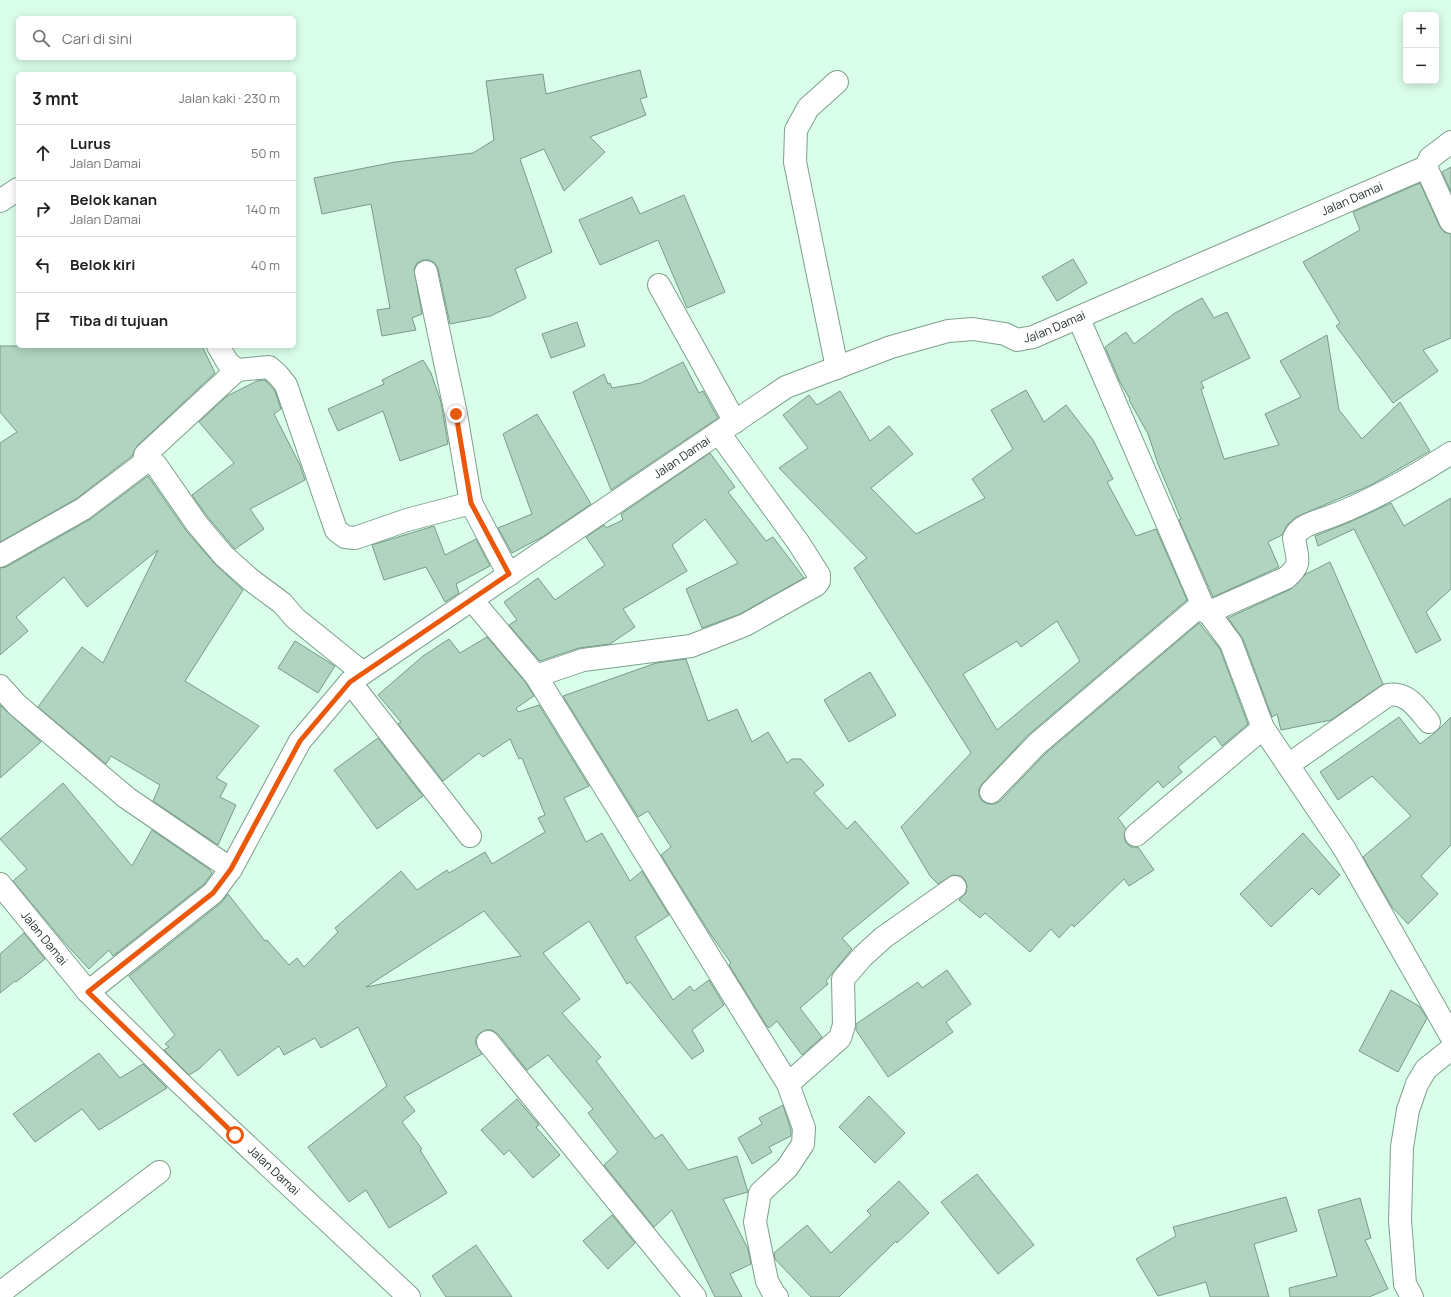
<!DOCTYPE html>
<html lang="id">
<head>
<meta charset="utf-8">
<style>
  :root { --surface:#fff; --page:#f6f6f6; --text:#222; --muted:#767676; --line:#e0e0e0 }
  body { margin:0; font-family:Manrope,sans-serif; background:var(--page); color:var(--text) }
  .controls { position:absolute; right:12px; top:12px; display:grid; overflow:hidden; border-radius:6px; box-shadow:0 2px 10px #0003 }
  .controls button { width:36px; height:36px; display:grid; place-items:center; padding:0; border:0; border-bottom:1px solid var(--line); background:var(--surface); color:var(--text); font:20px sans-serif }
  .stop { position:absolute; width:12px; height:12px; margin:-9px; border:3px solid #ea580c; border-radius:50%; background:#fff }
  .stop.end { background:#ea580c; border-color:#fff; box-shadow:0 1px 4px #0008 }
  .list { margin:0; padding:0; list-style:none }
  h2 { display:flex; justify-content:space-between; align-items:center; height:52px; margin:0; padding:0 16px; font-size:17px }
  h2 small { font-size:13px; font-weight:400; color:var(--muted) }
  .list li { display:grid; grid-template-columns:26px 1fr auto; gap:12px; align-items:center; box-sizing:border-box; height:56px; padding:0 16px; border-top:1px solid var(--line) }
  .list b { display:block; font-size:15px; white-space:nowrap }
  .list p { margin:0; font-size:13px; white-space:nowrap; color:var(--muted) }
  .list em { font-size:13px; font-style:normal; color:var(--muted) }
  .icon { flex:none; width:22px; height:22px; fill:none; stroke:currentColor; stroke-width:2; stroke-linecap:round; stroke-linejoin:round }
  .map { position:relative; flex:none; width:1451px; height:1297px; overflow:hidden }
  .search { position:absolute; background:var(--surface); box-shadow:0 2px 10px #0003; left:16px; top:16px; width:280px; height:44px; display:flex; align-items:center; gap:10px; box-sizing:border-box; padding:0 14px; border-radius:6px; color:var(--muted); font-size:15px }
  .panel { position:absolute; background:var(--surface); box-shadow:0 2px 10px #0003; left:16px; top:72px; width:280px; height:276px; border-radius:6px }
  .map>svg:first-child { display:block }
  .building { fill:#b0d4bf; stroke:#799b88; fill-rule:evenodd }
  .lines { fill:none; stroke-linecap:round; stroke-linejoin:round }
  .minor-casing { stroke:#7ea08d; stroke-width:24 }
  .minor { stroke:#fff; stroke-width:22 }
  .route { stroke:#ea580c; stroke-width:5 }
  .labels { text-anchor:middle; stroke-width:3; stroke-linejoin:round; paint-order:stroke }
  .street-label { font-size:12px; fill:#25332b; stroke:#d9fee9 }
</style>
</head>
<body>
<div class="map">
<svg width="1451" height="1297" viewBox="0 0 1451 1297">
  <rect width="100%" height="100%" fill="#d9fee9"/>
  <!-- building -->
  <path class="building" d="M640,70L647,97L640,99L646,115L590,137L605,152L564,191L544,149L520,159L552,252L515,269L526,298L491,316L450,324L438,269L435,263L430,260H423L417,263L414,269L422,314L412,318L416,330L382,336L377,310L390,308L371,204L322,214L314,178L395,162L473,153L494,140L486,81L543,74L546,94Z
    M1451,167V192L1442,172Z
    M1420,183L1440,227L1444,232L1451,234V338L1423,350L1438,371L1393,403L1336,326L1340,323L1303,262L1360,230L1353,212Z
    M684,195L725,292L687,308L658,240L600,265L579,220L632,197L640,214Z
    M1073,259L1087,283L1057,301L1042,277Z
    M1202,298L1214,318L1227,312L1250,358L1201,382L1204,388L1201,389L1224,459L1279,445L1265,414L1301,397L1280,361L1327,335L1339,410L1362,439L1400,402L1430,451L1371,485L1296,517L1287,525L1282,535L1268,542L1279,567L1213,597L1179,520L1181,519L1158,464L1148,434L1129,400L1130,399L1120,382L1105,347L1126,332L1134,344L1175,313Z
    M577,322L585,346L551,358L542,334Z
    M0,346H202L215,373L137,446L132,456L76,499L0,542V443L17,432L0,412Z
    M423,360L431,373L441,402L448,444L400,461L383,411L338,431L328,409L384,384L382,380Z
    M683,362L699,393L703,391L718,418L611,490L573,392L604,374L608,384L610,383L612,388L641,383Z
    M265,380L275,391L281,409L274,414L300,465L305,480L250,509L264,529L235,549L207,516L192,495L234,463L199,422L227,396L257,381Z
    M1026,390L1044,422L1066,405L1093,440L1113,479L1107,482L1136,536L1156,529L1187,600L1028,735L982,784L979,789V795L982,801L988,804H995L1000,801L1046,753L1199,623L1220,649L1248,724L1222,746L1215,736L1178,767L1182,772L1163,788L1158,781L1118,818L1126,829L1124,837L1126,843L1131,847H1138L1154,870L1129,886L1124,879L1074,927L1072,924L1059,938L1051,929L1030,952L985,913L980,918L959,900L966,893L967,886L965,880L961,876L953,875L938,884L930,876L901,827L971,753L854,568L867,558L779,468L808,448L783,415L809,395L817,405L840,391L870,441L889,426L913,454L871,488L916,534L985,498L972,479L1013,449L991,410ZM1057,621L1080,661L997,730L963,674L1017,641L1021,647Z
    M537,414L591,504L544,536L512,553L498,528L532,514L503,434Z
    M710,453L735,487L728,492L766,541L773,537L804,578L740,614L702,628L686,589L738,563L705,519L672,545L687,571L623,609L635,627L610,644L579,648L540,661L509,625L517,620L504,602L538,578L555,600L605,565L586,537L604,525L606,528L623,520L621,514Z
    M148,476L187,532L215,564L243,590L185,681L259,726L216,778L227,784L220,797L236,805L218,845L153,801L160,785L111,756L106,764L38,707L82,647L103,663L158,550L87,607L64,577L16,617L28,631L0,655V568L6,567L89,520Z
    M1451,498V589L1426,612L1441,640L1416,653L1354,529L1318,546L1315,536L1350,522L1391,503L1404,526Z
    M434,526L445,555L476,539L490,566L456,584L459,593L445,602L426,567L384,580L372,545Z
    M1330,562L1383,684L1331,720L1281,730L1277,714L1272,717L1243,639L1228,618L1291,589L1306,574Z
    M487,637L526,683L534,696L516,708L518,712L539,705L589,786L564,798L586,842L602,833L630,881L642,871L669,915L635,937L673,1000L690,986L694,991L709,980L724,1005L692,1030L704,1051L692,1059L630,982L627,984L589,921L543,953L580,999L562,1013L601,1057L596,1061L655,1139L662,1134L688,1170L737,1156L748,1192L723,1199L748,1249L751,1264L730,1274L742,1297H715L672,1210L654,1227L604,1165L618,1152L588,1113L593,1109L548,1055L527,1070L498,1034L492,1030H486L480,1033L476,1038V1044L482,1054L404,1097L415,1111L402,1122L422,1149L420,1150L447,1193L389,1228L366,1190L349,1202L308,1147L387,1086L358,1027L321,1048L315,1038L284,1055L279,1046L238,1076L220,1049L199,1069L189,1075L164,1050L169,1047L165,1044L175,1035L129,976L221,903L228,894L265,941L267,940L289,965L297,958L304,967L338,932L335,928L401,871L417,890L447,870L449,873L485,852L492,864L545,832L538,818L545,815L522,758L519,759L510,739L483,757L479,753L443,781L398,724L401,722L378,695L423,656L449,639L460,653ZM484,911L521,956L366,987Z
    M295,641L335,666L318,693L278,668Z
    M686,659L708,721L737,709L752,742L768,732L787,763L792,759H801L824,785L814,793L847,829L855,821L909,883L842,938L852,949L826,981L828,984L800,1008L822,1037L802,1055L777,1021L769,1028L766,1025L729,965L731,963L709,932L661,855L671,847L648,811L638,817L563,696L656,663Z
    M870,672L896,715L849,742L824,700Z
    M0,705L41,742L0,778Z
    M1399,717L1420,744L1437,731L1451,717V845L1421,876L1438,894L1408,924L1392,907L1363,857L1411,816L1372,776L1338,800L1320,772Z
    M378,738L423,796L377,829L334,770Z
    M63,783L132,866L152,830L209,869L212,873L204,884L113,956L109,950L89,969L64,942L13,881L27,869L0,839Z
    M1303,833L1340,875L1319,895L1312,888L1271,927L1240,894Z
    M24,933L45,959L16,982L15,981L0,993V954Z
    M947,970L971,1004L946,1022L953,1032L888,1077L856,1030V1024L918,982L922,988Z
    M1391,990L1419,1006L1427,1018L1398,1072L1359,1051Z
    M99,1053L120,1078L143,1064L167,1088L99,1130L82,1109L35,1142L13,1114Z
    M869,1096L905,1133L875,1163L839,1127Z
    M517,1099L539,1125L536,1127L560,1155L533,1178L509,1150L504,1155L481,1130Z
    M783,1105L791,1130V1136L769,1147L772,1152L752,1164L738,1138L762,1124L759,1118Z
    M977,1174L1034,1245L998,1274L941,1202Z
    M899,1181L929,1213L897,1243L896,1241L839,1297H811L775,1259L774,1253L807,1225L831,1253L871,1215L867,1211Z
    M1286,1197L1297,1231L1254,1244L1269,1297H1210L1206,1282L1158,1296L1136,1259L1176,1236L1173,1227Z
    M1360,1198L1371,1238L1365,1240L1388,1289L1369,1297H1290L1289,1288L1337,1276L1318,1210Z
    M612,1215L635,1243L608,1269L583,1241Z
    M476,1245L512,1297H446L432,1276Z"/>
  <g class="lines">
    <!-- minor casing -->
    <g class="minor-casing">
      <g id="minor">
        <path d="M837,82L808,108L796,130L795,162L837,368"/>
        <path d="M1451,142L1430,158L1426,167L1451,222"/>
        <path d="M0,201L18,189"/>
        <path d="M426,272L456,414L471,503"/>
        <path d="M659,285L735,422"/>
        <path d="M1079,319L1202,604L1231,643L1263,728L1344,848L1451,1036"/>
        <path d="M218,346L228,363L237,370L269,367L278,375L286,385L336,530L345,537L355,538L407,520L471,503L509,575"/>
        <path d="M144,463L145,455L237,370"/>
        <path d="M0,556L83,509L144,463L150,461L156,465L197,524L224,556L251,580L282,603L295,618L363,673"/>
        <path d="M472,600L536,676L788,1084L804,1128L803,1144L787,1168L760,1193L755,1222L767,1281L774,1294L777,1297"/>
        <path d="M1207,613L1286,578C1303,564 1297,558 1294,538C1299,525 1316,522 1329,517C1372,501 1412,478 1451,453"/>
        <path d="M536,676L583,660L691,646L745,625L816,585L819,581V575L798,542L719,433"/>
        <path d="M350,682L470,836"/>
        <path d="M0,686L17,705L127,798L231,869"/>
        <path d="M1288,765L1388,695C1407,691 1418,709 1429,722"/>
        <path d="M991,792L1037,744L1202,604"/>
        <path d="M1136,835L1263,728"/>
        <path id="s1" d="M0,884L88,992L179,1082L409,1297"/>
        <path id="s2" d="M88,992L213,893L231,869L300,741L350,682L786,387L891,347L948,331L973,329L1005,334L1017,340L1033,337L1426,167"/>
        <path d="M488,1042L695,1297"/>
        <path d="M788,1084L840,1038L844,1025L843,979L863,956L884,937L955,887"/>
        <path d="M0,1293L159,1172"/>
        <path d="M1412,1297L1405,1284L1400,1220L1402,1147L1408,1110L1417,1084L1426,1069L1451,1049"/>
      </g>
    </g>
    <!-- minor -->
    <use href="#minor" class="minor"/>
  </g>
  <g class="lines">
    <!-- route -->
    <path class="route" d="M235,1135L88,992L213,893L231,869L300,741L350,682L509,574L471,503L456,414"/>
  </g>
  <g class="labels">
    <!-- street labels -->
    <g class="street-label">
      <text dy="4" stroke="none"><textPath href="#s2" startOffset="1545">Jalan Damai</textPath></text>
      <text dy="4" stroke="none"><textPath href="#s2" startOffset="1221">Jalan Damai</textPath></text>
      <text dy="4" stroke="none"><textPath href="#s2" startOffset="813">Jalan Damai</textPath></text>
      <text dy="4" stroke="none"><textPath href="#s1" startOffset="70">Jalan Damai</textPath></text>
      <text dy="4" stroke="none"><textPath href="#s1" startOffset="397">Jalan Damai</textPath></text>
    </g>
  </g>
</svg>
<div class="controls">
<button>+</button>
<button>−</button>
</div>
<div class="stop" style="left:235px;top:1135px"></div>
<div class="stop end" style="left:456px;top:414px"></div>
<div class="search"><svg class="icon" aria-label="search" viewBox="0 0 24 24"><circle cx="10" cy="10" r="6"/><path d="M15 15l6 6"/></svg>Cari di sini</div>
<section class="panel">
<h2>3 mnt<small>Jalan kaki · 230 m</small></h2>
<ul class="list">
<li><svg class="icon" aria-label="ahead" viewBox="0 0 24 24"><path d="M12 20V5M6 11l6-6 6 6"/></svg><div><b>Lurus</b><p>Jalan Damai</p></div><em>50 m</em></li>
<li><svg class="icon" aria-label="right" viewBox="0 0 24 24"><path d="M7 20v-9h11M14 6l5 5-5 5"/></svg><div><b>Belok kanan</b><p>Jalan Damai</p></div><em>140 m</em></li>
<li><svg class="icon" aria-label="left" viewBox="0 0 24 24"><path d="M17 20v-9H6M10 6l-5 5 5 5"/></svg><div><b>Belok kiri</b></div><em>40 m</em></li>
<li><svg class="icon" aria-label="arrive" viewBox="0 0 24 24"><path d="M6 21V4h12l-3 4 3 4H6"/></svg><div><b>Tiba di tujuan</b></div></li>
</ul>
</section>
</div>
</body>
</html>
